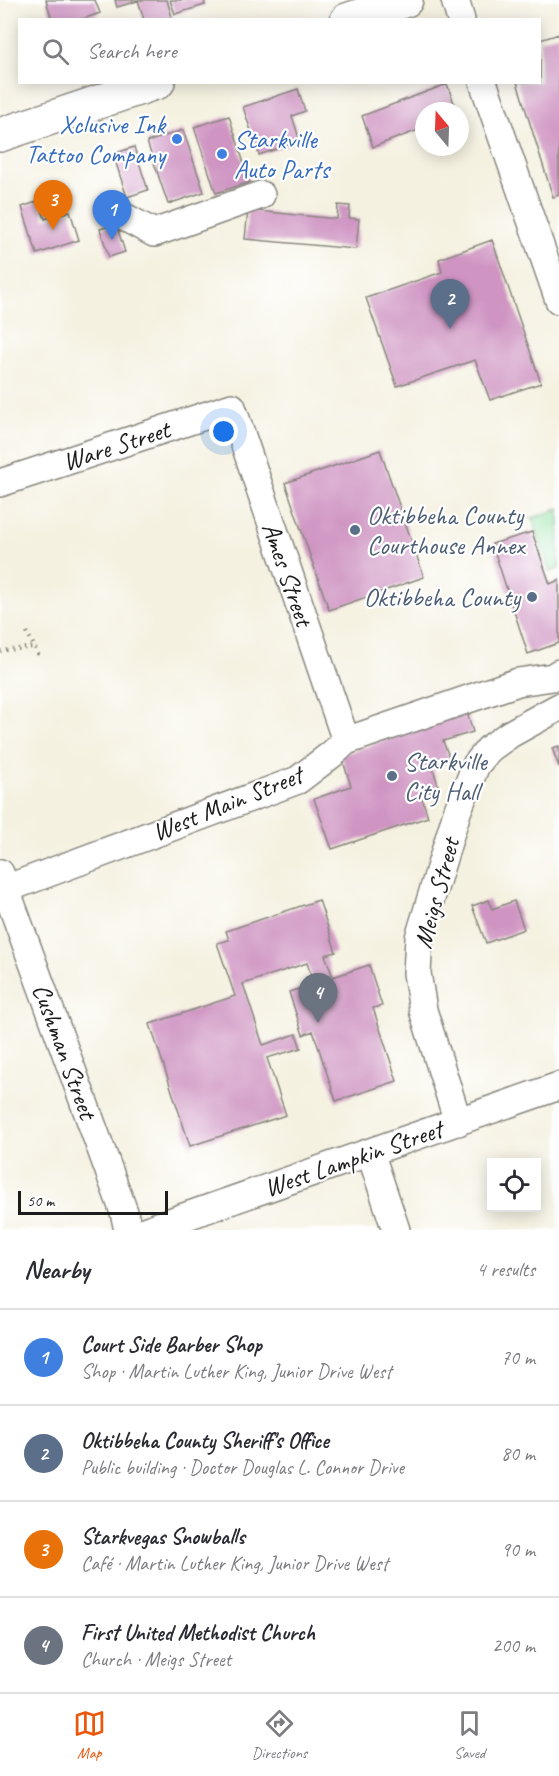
<!DOCTYPE html>
<html lang="en">
<head>
<meta charset="utf-8">
<style>
  :root { --surface:#fff; --page:#f7f7f7; --text:#2b2b33; --muted:#7c7c81; --line:#e1e1e2; --accent:#ea580c }
  body { margin:0; font-family:Caveat,sans-serif; background:var(--page); color:var(--text) }
  .controls { position:absolute; right:18px; bottom:18px; display:grid; overflow:hidden; border-radius:0px; box-shadow:0 3px 15px #0003 }
  .controls button { width:54px; height:54px; display:grid; place-items:center; padding:0; border:0; border-bottom:2px solid var(--line); background:var(--surface); color:var(--text); font:30px sans-serif }
  .compass { position:absolute; left:415px; top:102px; width:54px; height:54px; border-radius:50%; background:var(--surface); box-shadow:0 3px 15px #0003; rotate:341deg }
  .scale { position:absolute; left:18px; bottom:15px; width:150px; box-sizing:border-box; padding-left:6px; border:3px solid #1c1c1c; border-top:0; font-size:16px; line-height:21px; white-space:nowrap; color:#1c1c1c; -webkit-text-stroke:4px #fff; paint-order:stroke }
  .you { position:absolute; left:224px; top:432px; width:21px; height:21px; margin:-15px; border:4px solid #fff; border-radius:50%; background:#1a73e8; box-shadow:0 0 0 9px #1a73e833 }
  .badge { display:grid; place-items:center; width:39px; height:39px; border-radius:50%; background:var(--accent); color:#fff; font-size:20px; font-weight:700 }
  .pin { position:absolute; translate:-50% -50px; filter:drop-shadow(0 2px 3px #0008) }
  .pin::after { content:''; position:absolute; top:32px; width:21px; height:18px; background:inherit; clip-path:polygon(0 0,100% 0,50% 100%) }
  .list { margin:0; padding:0; list-style:none }
  h2 { display:flex; justify-content:space-between; align-items:center; height:78px; margin:0; padding:0 24px; font-size:26px }
  h2 small { font-size:20px; font-weight:400; color:var(--muted) }
  .list li { display:grid; grid-template-columns:39px 1fr auto; gap:18px; align-items:center; box-sizing:border-box; height:96px; padding:0 24px; border-top:2px solid var(--line) }
  .list b { display:block; font-size:22px; white-space:nowrap }
  .list p { margin:0; font-size:20px; white-space:nowrap; color:var(--muted) }
  .list em { font-size:20px; font-style:normal; color:var(--muted) }
  .icon { flex:none; width:33px; height:33px; fill:none; stroke:currentColor; stroke-width:2; stroke-linecap:round; stroke-linejoin:round }
  .map { position:relative; flex:none; width:559px; height:1230px; overflow:hidden }
  .search { position:absolute; background:var(--surface); box-shadow:0 3px 15px #0003; left:18px; right:18px; top:18px; height:66px; display:flex; align-items:center; gap:15px; box-sizing:border-box; padding:0 21px; border-radius:0px; color:var(--muted); font-size:22px }
  .sheet { height:462px; background:var(--surface) }
  nav { display:flex; justify-content:space-around; align-items:center; box-sizing:border-box; height:84px; border-top:2px solid var(--line); background:var(--surface); font-size:16px; color:var(--muted) }
  nav a { display:grid; justify-items:center; gap:3px }
  nav .on { color:var(--accent) }
  .map>svg:first-child { display:block }
  .green { fill:#8ddf9f; stroke:#547e5e; stroke-width:1.5 }
  .building { fill:#cf94c2 }
  .lines { fill:none; stroke-linecap:round; stroke-linejoin:round }
  .minor-casing { stroke:#88867e; stroke-width:30 }
  .major-casing { stroke:#88867e; stroke-width:36 }
  .path { stroke:#88867e; stroke-width:4; stroke-dasharray:1.5 4.5; stroke-linecap:butt }
  .minor { stroke:#fff; stroke-width:27 }
  .major { stroke:#fff; stroke-width:33 }
  .shop-dot { fill:#3f7fe0; stroke:#fff; stroke-width:2 }
  .service-dot { fill:#5c6f8a; stroke:#fff; stroke-width:2 }
  .labels { text-anchor:middle; stroke-width:4.5; stroke-linejoin:round; paint-order:stroke }
  .shop-label { font-size:26px; fill:#366cbe; stroke:#fff; text-anchor:end }
  .street-label { font-size:26px; fill:#1c1c1c; stroke:#fff }
  .service-label { font-size:26px; fill:#4e5e75; stroke:#fff; text-anchor:start }
</style>
</head>
<body>
<div class="map">
<svg width="559" height="1230" viewBox="0 0 559 1230">
  <rect width="100%" height="100%" fill="#fff"/>
  <filter id="ink" filterUnits="userSpaceOnUse"><feTurbulence type="fractalNoise" baseFrequency=".0167" numOctaves="2"/><feDisplacementMap in="SourceGraphic" scale="12" xChannelSelector="R" yChannelSelector="G"/><feConvolveMatrix kernelMatrix="1 2 1 2 8 2 1 2 1" color-interpolation-filters="sRGB"/></filter>
  <filter id="wash" filterUnits="userSpaceOnUse"><feTurbulence type="fractalNoise" baseFrequency=".008" numOctaves="4" result="noise"/><feDisplacementMap in="SourceGraphic" scale="24" xChannelSelector="R" yChannelSelector="G"/><feGaussianBlur stdDeviation="1.35" result="paint"/><feColorMatrix in="noise" values="0 0 0 0 0 0 0 0 0 0 0 0 0 0 0 0 0 1.4 0 .05"/><feComposite in="paint" operator="in"/></filter>
  <g filter="url(#wash)">
    <rect width="100%" height="100%" fill="#f4f1e0"/>
    <!-- green -->
    <path class="green" d="M559,509V569L550,572L532,518Z"/>
    <g id="blocks">
      <!-- building -->
      <path class="building" d="M46,0H95L100,13L80,20H52Z
        M115,0H138V1L117,7Z
        M138,0H167L172,17L164,20H144Z
        M170,0H204L205,5L175,14Z
        M559,34V195L553,197L517,82H540V40Z
        M447,84L457,111H424V128L373,147L362,116Z
        M298,89L305,111L292,116L300,141L259,155L243,107Z
        M229,116L250,182L216,193L194,127Z
        M183,130L204,192L168,204L147,142Z
        M134,147L148,190L127,197L113,154Z
        M39,201L45,219L70,211L79,240L37,254L22,207Z
        M338,205L350,206L349,218L359,219L356,249L245,239L248,210L337,219Z
        M116,224L125,252L109,257L100,229Z
        M492,240L541,383L490,400L475,360L397,386L366,298L442,272L439,259Z
        M380,450L424,577L329,610L285,483Z
        M532,532L550,584L559,580V643L528,654L492,544Z
        M467,712L473,732L443,741L450,759L432,766L439,788L421,795L428,817L332,849L314,799L351,786L341,755Z
        M559,746V767L552,748Z
        M319,900L336,952L325,955L333,977L369,965L382,1006L373,1008L397,1081L336,1101L313,1031L303,1035L289,992L314,984L307,963L243,984L263,1045L296,1034L301,1048L267,1058L286,1115L190,1146L150,1024L235,996L217,943L229,940L226,931Z
        M489,900L492,909L514,901L524,929L486,943L472,906Z"/>
    </g>
  </g>
  <g filter="url(#ink)">
    <use href="#blocks" fill-opacity="0" stroke="#88867e" stroke-width="1.5"/>
    <g class="lines">
      <!-- minor casing -->
      <g class="minor-casing">
        <path id="minor" d="M455,0L461,20
          M483,82L559,300
          M117,213L154,233L261,195
          M0,483L232,407L346,741
          M0,873L124,1212L128,1230
          M0,891L298,780L332,754L346,741L518,682L553,677L559,673
          M458,1122L423,1010L417,973L419,938L457,812L476,765L489,749L510,734L559,707
          M370,1152L396,1230
          M147,1230L559,1086"/>
      </g>
      <!-- major casing -->
      <g class="major-casing">
        <path id="major" d="M347,20L406,0
          M0,135L158,82"/>
      </g>
      <!-- path -->
      <path class="path" d="M27,632L40,658
        M0,651L34,647"/>
      <!-- minor -->
      <use href="#minor" class="minor"/>
      <!-- major -->
      <use href="#major" class="major"/>
    </g>
  </g>
  <!-- markers -->
  <g class="shop-dot">
    <circle cx="177" cy="139" r="6"/>
    <circle cx="222" cy="154" r="6"/>
  </g>
  <g class="service-dot">
    <circle cx="355" cy="530" r="6"/>
    <circle cx="532" cy="597" r="6"/>
    <circle cx="392" cy="776" r="6"/>
  </g>
  <g class="labels">
    <!-- shop labels -->
    <g class="shop-label">
      <text x="165" y="133">Xclusive Ink<tspan x="165" dy="30">Tattoo Company</tspan></text>
      <text x="234" y="148" text-anchor="start">Starkville<tspan x="234" dy="30">Auto Parts</tspan></text>
    </g>
    <!-- street labels -->
    <g class="street-label">
      <text transform="translate(116 445) rotate(-18)" y="9">Ware Street</text>
      <text transform="translate(288 574) rotate(71)" y="9">Ames Street</text>
      <text transform="translate(227 803) rotate(-22)" y="9">West Main Street</text>
      <text transform="translate(436 893) rotate(-75)" y="9">Meigs Street</text>
      <text transform="translate(65 1051) rotate(70)" y="9">Cushman Street</text>
      <text transform="translate(353 1158) rotate(-19)" y="9">West Lampkin Street</text>
    </g>
    <!-- service labels -->
    <g class="service-label">
      <text x="367" y="524">Oktibbeha County<tspan x="367" dy="30">Courthouse Annex</tspan></text>
      <text x="520" y="606" text-anchor="end">Oktibbeha County</text>
      <text x="404" y="770">Starkville<tspan x="404" dy="30">City Hall</tspan></text>
    </g>
  </g>
</svg>
<div class="controls">
<button><svg class="icon" aria-label="locate" viewBox="0 0 24 24"><circle cx="12" cy="12" r="6"/><path d="M12 2v4M12 18v4M2 12h4M18 12h4"/></svg></button>
</div>
<svg class="compass" viewBox="-18 -18 36 36"><path d="M0-13l5 13h-10z" fill="#e53935"/><path d="M0 13l5-13h-10z" fill="#7c7c81"/></svg>
<div class="scale">50 m</div>
<div class="you"></div>
<div class="pin badge" style="left:112px;top:240px;background:#3f7fe0">1</div>
<div class="pin badge" style="left:450px;top:329px;background:#5c6f8a">2</div>
<div class="pin badge" style="left:53px;top:230px;background:#e8710a">3</div>
<div class="pin badge" style="left:318px;top:1023px;background:#6b7280">4</div>
<div class="search"><svg class="icon" aria-label="search" viewBox="0 0 24 24"><circle cx="10" cy="10" r="6"/><path d="M15 15l6 6"/></svg>Search here</div>
</div>
<section class="sheet">
<h2>Nearby<small>4 results</small></h2>
<ul class="list">
<li><span class="badge" style="background:#3f7fe0">1</span><div><b>Court Side Barber Shop</b><p>Shop · Martin Luther King, Junior Drive West</p></div><em>70 m</em></li>
<li><span class="badge" style="background:#5c6f8a">2</span><div><b>Oktibbeha County Sheriff's Office</b><p>Public building · Doctor Douglas L. Connor Drive</p></div><em>80 m</em></li>
<li><span class="badge" style="background:#e8710a">3</span><div><b>Starkvegas Snowballs</b><p>Café · Martin Luther King, Junior Drive West</p></div><em>90 m</em></li>
<li><span class="badge" style="background:#6b7280">4</span><div><b>First United Methodist Church</b><p>Church · Meigs Street</p></div><em>200 m</em></li>
</ul>
</section>
<nav>
<a class="on"><svg class="icon" aria-label="map" viewBox="0 0 24 24"><path d="M3 6l6-2 6 2 6-2v14l-6 2-6-2-6 2zM9 4v14M15 6v14"/></svg>Map</a>
<a><svg class="icon" aria-label="directions" viewBox="0 0 24 24"><path d="M12 3l9 9-9 9-9-9zM9 14v-3h6M13 9l2 2-2 2"/></svg>Directions</a>
<a><svg class="icon" aria-label="saved" viewBox="0 0 24 24"><path d="M7 4h10v16l-5-4-5 4z"/></svg>Saved</a>
</nav>
</body>
</html>
